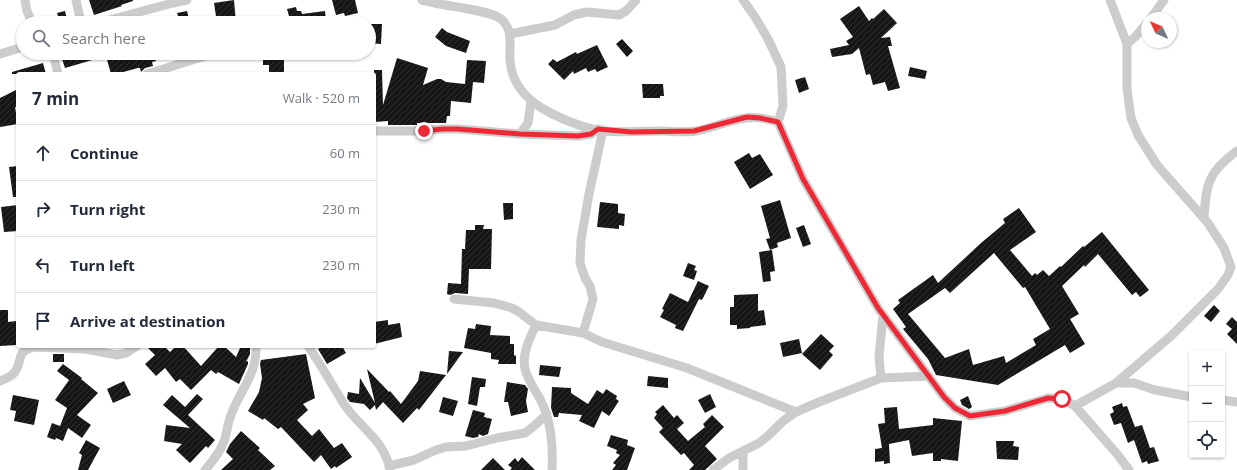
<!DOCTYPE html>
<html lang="en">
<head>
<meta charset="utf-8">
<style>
  :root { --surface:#fff; --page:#f2f2f3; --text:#1f2937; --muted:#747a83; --line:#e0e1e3 }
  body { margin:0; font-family:"Open Sans",sans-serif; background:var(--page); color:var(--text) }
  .controls { position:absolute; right:12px; bottom:12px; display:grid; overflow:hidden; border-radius:4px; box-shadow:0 1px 3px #0004 }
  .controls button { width:36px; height:36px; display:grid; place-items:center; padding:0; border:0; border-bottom:1px solid var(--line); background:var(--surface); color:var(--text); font:20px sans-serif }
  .compass { position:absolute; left:1141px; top:12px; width:36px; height:36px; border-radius:50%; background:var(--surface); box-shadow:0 1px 3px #0004; rotate:314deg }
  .stop { position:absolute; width:12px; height:12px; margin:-9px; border:3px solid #ef2835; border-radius:50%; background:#fff }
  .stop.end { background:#ef2835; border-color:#fff; box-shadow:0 1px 4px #0008 }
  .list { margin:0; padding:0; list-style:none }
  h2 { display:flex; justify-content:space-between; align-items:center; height:52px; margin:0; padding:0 16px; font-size:17px }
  h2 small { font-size:13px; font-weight:400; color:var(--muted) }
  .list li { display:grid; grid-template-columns:26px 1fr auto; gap:12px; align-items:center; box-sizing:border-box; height:56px; padding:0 16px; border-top:1px solid var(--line) }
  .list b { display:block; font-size:15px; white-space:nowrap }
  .list em { font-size:13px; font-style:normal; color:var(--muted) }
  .icon { flex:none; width:22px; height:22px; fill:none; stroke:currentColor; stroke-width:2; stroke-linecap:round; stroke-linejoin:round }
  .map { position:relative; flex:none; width:1237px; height:470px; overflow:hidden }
  .search { position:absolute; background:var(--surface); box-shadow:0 1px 3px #0004; left:16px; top:16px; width:360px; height:44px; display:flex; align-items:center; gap:10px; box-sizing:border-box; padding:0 14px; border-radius:22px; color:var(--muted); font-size:15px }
  .panel { position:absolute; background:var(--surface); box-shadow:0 1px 3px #0004; left:16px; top:72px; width:360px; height:276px; border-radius:4px }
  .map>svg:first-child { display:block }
  .building { fill:url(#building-hatch); fill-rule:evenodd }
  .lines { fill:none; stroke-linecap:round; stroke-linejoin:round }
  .minor { stroke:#ccc; stroke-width:9 }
  .route { stroke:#ef2835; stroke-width:5 }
</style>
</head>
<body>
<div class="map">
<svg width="1237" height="470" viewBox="0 0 1237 470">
  <defs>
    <pattern id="building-hatch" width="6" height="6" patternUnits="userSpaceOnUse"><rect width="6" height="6" fill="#161616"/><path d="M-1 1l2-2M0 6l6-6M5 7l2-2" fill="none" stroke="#303030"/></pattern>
  </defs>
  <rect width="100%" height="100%" fill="#fff"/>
  <!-- building -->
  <path class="building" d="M89,0H133V1L121,5L122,6L94,15Z
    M234,0L236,23H217L214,3Z
    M332,0H355L358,13L345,16L344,13L336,15Z
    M859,6L869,21L872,18L873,19L884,9L897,23L881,38L890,37L892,46H888L900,88L888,91L885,82L873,85L870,74L866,75L859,48L852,54L832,57L830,49L849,45L846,41L853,37L840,19Z
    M296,7L297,11H301L302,14L325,11L326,23H291L287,9Z
    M65,11L68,23H60L57,13Z
    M187,11L190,23H180L177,13Z
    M369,24H382L381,44L369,43Z
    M442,28L447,32L470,41L466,53L446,46L435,37Z
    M622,39L633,51L627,57L616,44Z
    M597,45L608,67L597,72L595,69L588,72L586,68L574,74L573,71L564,80L548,64L553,59L557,62L576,52L577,54Z
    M60,53H154L156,61L152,62L153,66L145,68L141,72L140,68H138L116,74H111L106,56L65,68Z
    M263,54H284V74H269V65H263Z
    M397,58L428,68L423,85L437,79H441L446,82L465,84L467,60L486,61L484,83L473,82L471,103L451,101L450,116H447L446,123H417V125H388V121L374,122V70H382L383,105Z
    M43,63L46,74H12V72Z
    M910,67L927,71L925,79L908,76Z
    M805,77L809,89L799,93L795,80Z
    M642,84H663L664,96H660V98H643Z
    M18,89V107H15L18,124L0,127V98Z
    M749,153L752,158L760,154L773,175L750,189L734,162Z
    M18,166V197H13L9,167Z
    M780,200L791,238L777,243L778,247L770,250L766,239L770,238L761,206Z
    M600,202L618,204V213L625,214L624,226L619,225V229L597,227Z
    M503,203H513V219L504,220Z
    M18,205V231L4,232L1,207Z
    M1019,208L1036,232L1010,250L1032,276L1035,273L1037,275L1043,270L1049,276L1060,266L1061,267L1083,246L1084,247L1102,232L1149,290L1140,297L1136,292L1132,295L1098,254L1085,267L1084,265L1062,286L1079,314L1070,319L1085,344L1070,353L1065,345L998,385L936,375L928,359L903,329L906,327L893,309L900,303L898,300L933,275L938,283L981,243L1005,223L1003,219ZM994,253L1023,288L1025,287L1050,329L1033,339L1036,345L1006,363L1004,356L973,365L969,349L945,358L908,314L945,288L950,293Z
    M475,225H484L483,229H492L491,269H469L468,294L455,293L450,295L447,294L448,283L461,284L462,249H465L466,230H475Z
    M804,225L811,244L803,247L796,228Z
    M772,250L775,271L770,272L771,281L763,282L759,252Z
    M688,263L696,266L694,270L697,271L694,280L683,276Z
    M698,281L709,286L702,300L699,299L683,331L675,328L676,325L660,317L664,310L662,309L670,293L688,302Z
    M758,294V311L764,310L766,325L750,327V328L737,329V325H730V307H734V295Z
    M1214,305L1220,311L1211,322L1204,316Z
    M0,310H8V322L16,321L17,345L0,346Z
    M1232,317L1237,322V344L1227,334L1232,329L1226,324Z
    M388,320V325L400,323L402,337L374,344V322Z
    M476,324L491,326L490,335L510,336V344H514V355L516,356V364H498L499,360L491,359V353L464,348L468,328L475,329Z
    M821,334L834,346L829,351L833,355L820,370L802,354Z
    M799,339L802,353L783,357L780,343Z
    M146,346H164L170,352L176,346H183L201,366L219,346H224L236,357L241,346H250V354L246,362L248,361V364L239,384L218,372L216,374L211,370L191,390L180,379L176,382L165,368L156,376L145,364L155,355Z
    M323,346H342L346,353L327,364L318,349Z
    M449,351L463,352L447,374Z
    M53,354H64V362H53Z
    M306,354L315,398L303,404L308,410L297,420L312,436L319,429L334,448L342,443L352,457L336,468L335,466L331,469L321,455L314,462L281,427L278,429L264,418L263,420L248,411L259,392L262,378L260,364L261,360Z
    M63,364L82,378L81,379L98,393L77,415L91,425L82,438L68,428L63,441L56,438L55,440L47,437L52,423L60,426L67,408L55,400L69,380L57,371Z
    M540,365L561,367L559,377L539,375Z
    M367,369L389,392L390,391L401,404L418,381L420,371L446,375L419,410L417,408L403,423L383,402L376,410L375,405L370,410L364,404L350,402L347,398L348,392L359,394L360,378L375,403Z
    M648,376L668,378V388L647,386Z
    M472,377L486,379L485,387H480L477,406L468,404Z
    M124,381L131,395L113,403L107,389Z
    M507,382L525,385L528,389L526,401L528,412L511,416L508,402H504Z
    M552,387L571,388V393L588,404L597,390L603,394L606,389L617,396L616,399L619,401L609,416L602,411L594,428L579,421L582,415L559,413L558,417H554L551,408Z
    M197,394L203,399L188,415L215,440L208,448L206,446L190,463L176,450L182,444L164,441L166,425L190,428L163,405L172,395L185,407Z
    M710,394L716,407L705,413L698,400Z
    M13,395L39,400L34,425L14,421L16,411L10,410Z
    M968,396L972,407L969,409L962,405L960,400Z
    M443,397L458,401L453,416L439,412Z
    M1122,403L1123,407L1127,406L1135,427L1142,425L1150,448L1154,447L1159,461L1148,464L1147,461L1142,463L1134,440L1128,443L1121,423L1114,425L1110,414L1114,412L1112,407Z
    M663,405L674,418L677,415L684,423L677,429L688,441L705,427L703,424L712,415L724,427L705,446L717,459L705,470H689L694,465L684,453L681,455L659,432L663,428L654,418L657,414L655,412Z
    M897,407L899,429L933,425V418L962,421L958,461L941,459V461H933V453L912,456L909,440L889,444L890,463L884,464V461L875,462V449L882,448L878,424L885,423L884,408Z
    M473,410L485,413L484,417L492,419L488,434L483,436L479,434L478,437L473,438L465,436Z
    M241,431L260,448L258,450L275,466L270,470H221L233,459L226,452L230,444Z
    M611,435L628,440L627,445L635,448L627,470H612L616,465L613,463L620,455L616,453L617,450L607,446Z
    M86,440L100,448L88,470H78L82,455L79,453Z
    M996,441H1014L1013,446L1019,447L1018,460L997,459Z
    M522,457L535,470H510L512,468L508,465L515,458L518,462Z
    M493,458L505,470H481Z"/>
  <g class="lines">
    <!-- minor -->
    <path class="minor" d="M25,0L27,11L32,23
      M76,0L81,23
      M422,0C439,6 489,9 501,19C514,30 509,46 510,61C513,97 546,113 576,124C602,135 632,131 660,131C671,131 684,133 696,131C713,128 729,120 746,118C756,116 768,119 778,122L803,179L878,308L944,397L955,408L970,416L1005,411L1048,398L1062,399L1075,406L1117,454L1129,470
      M743,0L755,17L768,39L781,67L783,106L778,122
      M1151,18L1164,0
      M98,23L173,3L187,0
      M510,34L555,25L574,15L587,12L619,15L626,11L636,0
      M1127,44L1136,36L1147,23
      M53,53L58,74
      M0,54L23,47
      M147,74L215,53
      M374,131H424L442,129H458L520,134L578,136L591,134L598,129
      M520,134L528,123L531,101
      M1204,218C1206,184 1208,172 1237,151
      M454,299L494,303L512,308L519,312L536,325L583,333L602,342L687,368L796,412
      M536,325C528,341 519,360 528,377C533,389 541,398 545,410C552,429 553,450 552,470
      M583,333L593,299L590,286L585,278L580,263L581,240L589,194L603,130
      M308,346C322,366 333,387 346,407C361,428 385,441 390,470
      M881,378L879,357L883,315
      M0,381C5,379 11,377 14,373C24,361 14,351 35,347L85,349L117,355L126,353L137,346
      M1116,383H1134L1155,390L1192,397
      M1222,400L1237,402
      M1075,406L1116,383L1171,336L1218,289L1228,275L1231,267L1224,248L1208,223L1157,165L1138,135L1131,118L1127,89V44L1110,0
      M743,451V470
      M389,466L414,460L436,450L446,447L466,446L497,438L525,433L534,426L547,414
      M205,470C213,461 221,451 225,439C227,431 228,422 231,415C240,390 257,375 256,346
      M713,470L729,458L759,443L769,435L783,421L796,412L819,402L881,378L929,376"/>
  </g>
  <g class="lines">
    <!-- route -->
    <path class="route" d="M424,131L442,129H458L520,134L578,136L591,134L598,129L632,132L694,131L747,117L760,118L778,122L803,179L878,308L944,397L955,408L970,416L1005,411L1048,398L1062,399"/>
  </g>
</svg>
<div class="controls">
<button>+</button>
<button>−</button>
<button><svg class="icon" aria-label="locate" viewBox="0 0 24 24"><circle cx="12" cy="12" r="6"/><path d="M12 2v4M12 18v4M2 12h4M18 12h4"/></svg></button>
</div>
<svg class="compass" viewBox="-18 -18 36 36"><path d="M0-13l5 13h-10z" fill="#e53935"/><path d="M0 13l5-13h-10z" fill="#747a83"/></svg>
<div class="stop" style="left:1062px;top:399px"></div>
<div class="stop end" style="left:424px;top:131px"></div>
<div class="search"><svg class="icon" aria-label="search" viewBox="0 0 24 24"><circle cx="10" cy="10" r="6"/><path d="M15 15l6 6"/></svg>Search here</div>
<section class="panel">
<h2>7 min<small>Walk · 520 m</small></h2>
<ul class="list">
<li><svg class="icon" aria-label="ahead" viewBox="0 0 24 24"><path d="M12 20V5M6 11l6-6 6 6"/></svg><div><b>Continue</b></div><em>60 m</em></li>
<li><svg class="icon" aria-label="right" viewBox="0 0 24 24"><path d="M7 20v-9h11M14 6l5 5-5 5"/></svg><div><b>Turn right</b></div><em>230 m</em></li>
<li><svg class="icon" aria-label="left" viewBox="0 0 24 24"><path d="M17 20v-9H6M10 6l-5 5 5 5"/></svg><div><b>Turn left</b></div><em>230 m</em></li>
<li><svg class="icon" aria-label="arrive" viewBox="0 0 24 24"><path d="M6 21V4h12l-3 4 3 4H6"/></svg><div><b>Arrive at destination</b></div></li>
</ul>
</section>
</div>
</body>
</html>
